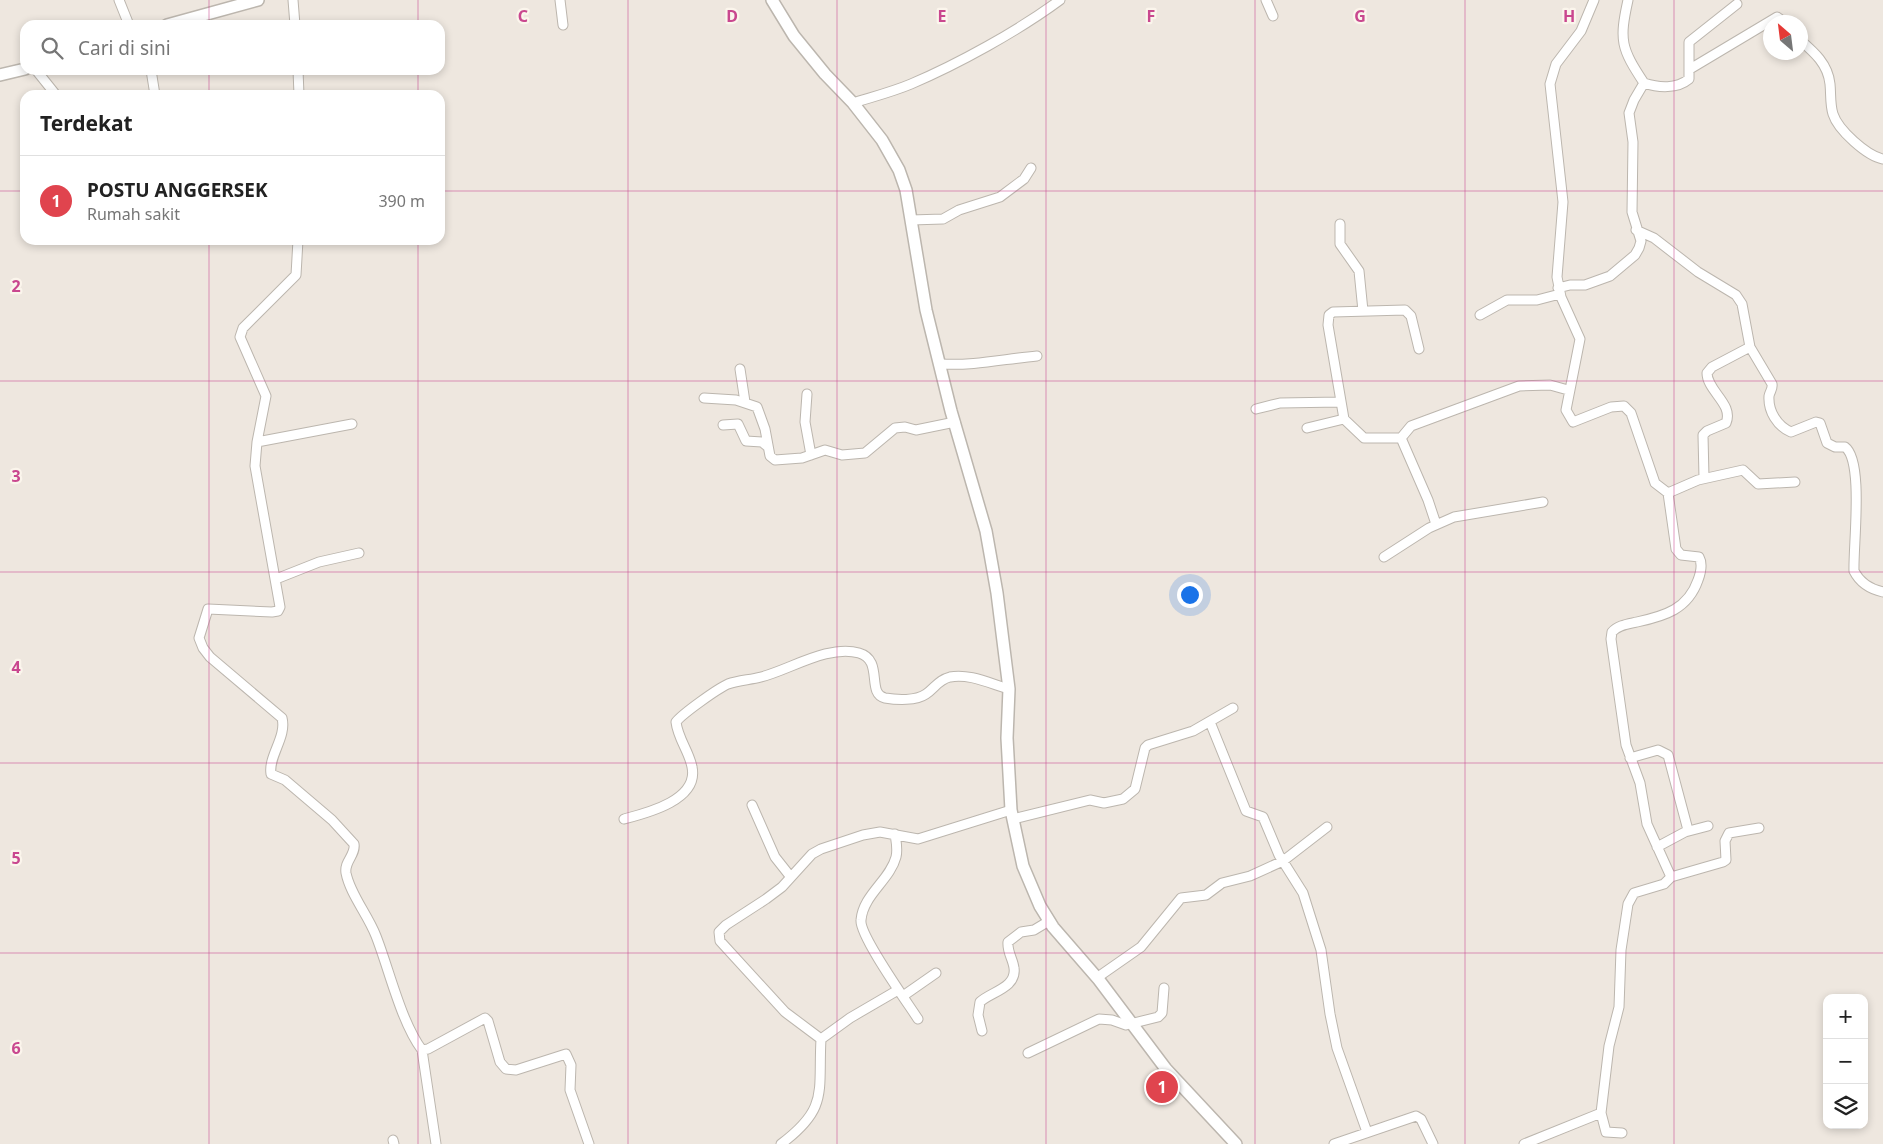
<!DOCTYPE html>
<html lang="id">
<head>
<meta charset="utf-8">
<style>
  :root { --surface:#fff; --page:#f6f6f6; --text:#222; --muted:#767676; --line:#e0e0e0; --accent:#d93025 }
  body { margin:0; font-family:"Noto Sans",sans-serif; background:var(--page); color:var(--text) }
  .controls { position:absolute; right:15px; bottom:15px; display:grid; overflow:hidden; border-radius:10px; box-shadow:0 2px 8px #0003 }
  .controls button { width:45px; height:45px; display:grid; place-items:center; padding:0; border:0; border-bottom:1px solid var(--line); background:var(--surface); color:var(--text); font:25px sans-serif }
  .compass { position:absolute; left:1763px; top:15px; width:45px; height:45px; border-radius:50%; background:var(--surface); box-shadow:0 2px 8px #0003; rotate:332deg }
  .you { position:absolute; left:1189px; top:594px; width:18px; height:18px; margin:-12px; border:4px solid #fff; border-radius:50%; background:#1a73e8; box-shadow:0 0 0 8px #1a73e833 }
  .badge { display:grid; place-items:center; width:32px; height:32px; border-radius:50%; background:var(--accent); color:#fff; font-size:16px; font-weight:700 }
  .pin { position:absolute; translate:-50% -50%; border:2px solid #fff; box-shadow:0 1px 5px #0006 }
  .list { margin:0; padding:0; list-style:none }
  h2 { display:flex; justify-content:space-between; align-items:center; height:65px; margin:0; padding:0 20px; font-size:21px }
  h2 small { font-size:16px; font-weight:400; color:var(--muted) }
  .list li { display:grid; grid-template-columns:32px 1fr auto; gap:15px; align-items:center; box-sizing:border-box; height:90px; padding:0 20px; border-top:1px solid var(--line) }
  .list b { display:block; font-size:19px; white-space:nowrap }
  .list p { margin:0; font-size:16px; white-space:nowrap; color:var(--muted) }
  .list em { font-size:16px; font-style:normal; color:var(--muted) }
  .icon { flex:none; width:28px; height:28px; fill:none; stroke:currentColor; stroke-width:2; stroke-linecap:round; stroke-linejoin:round }
  .map { position:relative; flex:none; width:1883px; height:1144px; overflow:hidden }
  .search { position:absolute; background:var(--surface); box-shadow:0 2px 8px #0003; left:20px; top:20px; width:425px; height:55px; display:flex; align-items:center; gap:12px; box-sizing:border-box; padding:0 18px; border-radius:15px; color:var(--muted); font-size:19px }
  .panel { position:absolute; background:var(--surface); box-shadow:0 2px 8px #0003; left:20px; top:90px; width:425px; height:155px; border-radius:15px }
  .map>svg:first-child { display:block }
  .lines { fill:none; stroke-linecap:round; stroke-linejoin:round }
  .minor-casing { stroke:#bcb6ae; stroke-width:11 }
  .tertiary-casing { stroke:#bcb6ae; stroke-width:14 }
  .minor { stroke:#fff; stroke-width:9 }
  .tertiary { stroke:#fff; stroke-width:11 }
  .grid { fill:none; stroke:#c9478f; stroke-width:1; stroke-opacity:0.55 }
  .grid-label { font-size:16px; text-anchor:middle; font-weight:bold; fill:#c9478f; stroke:#fbf5ec; stroke-width:4.5; stroke-linejoin:round; paint-order:stroke }
</style>
</head>
<body>
<div class="map">
<svg width="1883" height="1144" viewBox="0 0 1883 1144">
  <rect width="100%" height="100%" fill="#eee7df"/>
  <g class="lines">
    <!-- minor casing -->
    <g class="minor-casing">
      <path id="minor" d="M119,0L129,25
        M293,0L295,25
        M560,0L563,25
        M1266,0L1273,16
        M1628,0C1619,41 1621,48 1644,83C1659,88 1677,89 1689,79V42L1737,4
        M1800,40C1814,52 1828,64 1830,84C1831,94 1830,105 1833,114C1838,130 1867,156 1883,159
        M1690,69L1777,17L1784,22
        M36,70L56,95
        M151,70L155,95
        M298,70L299,95
        M853,103C872,97 892,92 911,84C958,64 1018,31 1060,0
        M911,220L943,219L959,210L1000,197L1024,179L1031,168
        M1340,224V244L1359,271L1363,311
        M1636,230L1654,238L1698,272L1736,295L1742,304L1750,347L1772,384C1773,389 1770,391 1769,396C1768,411 1777,426 1791,432L1816,422L1820,423L1827,443L1835,447H1845C1864,461 1853,546 1854,571C1860,583 1870,589 1883,592
        M298,240L296,275L243,328L240,337L266,396L257,442L255,466L280,607L278,611L272,612L208,609L199,638L203,648L210,657L282,718C287,737 268,756 271,774L285,780L332,820L354,844C356,855 344,861 346,873C350,894 368,915 376,936C389,969 401,1022 422,1050L428,1049L485,1018L488,1021L500,1062L506,1069L516,1070L566,1054L571,1065L570,1090L589,1144
        M1558,288L1570,285H1585L1610,276L1635,255L1639,248L1641,241L1632,212L1633,142L1629,113L1634,100L1644,83
        M1480,315L1507,300H1537L1560,294
        M1419,349L1411,316L1405,310L1333,312L1329,315L1328,325L1344,419L1364,438H1401L1411,426L1519,386L1550,385L1568,390
        M941,364C973,366 1004,359 1037,356
        M740,369L745,402
        M807,394L805,422L811,455
        M704,398L736,400L757,407L765,429L770,456L775,460L802,458L825,450L842,455L865,453L895,428L905,427L916,430L955,422
        M1256,409L1280,403L1340,402
        M723,425L738,424L746,441L762,442L768,447
        M1307,428L1344,419
        M1401,438L1428,500L1436,524
        M257,442L352,424
        M1704,478L1703,435L1707,431L1726,423C1734,404 1707,391 1707,373L1712,367L1750,347
        M1668,493L1698,480L1743,470L1758,484L1795,482
        M1384,557L1429,528L1454,517L1543,502
        M276,579L319,562L359,553
        M1210,722L1244,806L1246,811L1263,817L1279,855L1303,893L1321,950L1330,1014L1337,1048L1367,1132
        M1630,758L1658,750L1668,755L1688,830
        M752,805L775,857L790,876
        M624,819C647,813 699,800 692,767C689,751 678,739 676,722C682,714 717,689 728,684C739,680 750,680 761,677C789,670 829,644 859,653C884,660 866,694 885,698C897,700 916,701 926,694C935,688 938,680 950,677C969,673 991,684 1009,689
        M1013,819L1090,800L1104,803L1123,799L1135,789L1145,748L1148,745L1193,731L1233,708
        M895,834C896,841 898,849 896,857C890,880 863,895 861,920C859,935 907,1002 918,1019
        M1657,847L1685,832L1708,826
        M1671,877L1723,862L1726,860L1725,841L1729,833L1759,828
        M1098,977L1141,947L1181,898L1206,895L1222,883L1250,876L1283,861L1327,827
        M903,996L936,973
        M982,1031L978,1015L980,1002C990,992 1017,988 1014,968C1013,959 1007,952 1008,942L1021,932L1034,930L1049,921
        M821,1039L850,1018L898,990
        M422,1050L436,1144
        M1028,1053L1099,1019L1112,1020L1126,1025L1158,1017L1162,1013L1164,988
        M1601,1113L1606,1132L1622,1133
        M393,1140L394,1144
        M781,1144C829,1108 818,1092 821,1039L785,1012L720,941L719,932L726,925L766,899L782,887L812,854L821,849L863,835L880,832L918,839L1011,810
        M1334,1144L1416,1116L1421,1119L1433,1144
        M1524,1144L1601,1113L1609,1046L1619,1007L1621,950L1628,904L1634,893L1664,884L1671,877L1647,824L1640,783L1626,745L1611,639L1612,632C1618,625 1628,624 1637,622C1665,616 1688,609 1698,580C1701,572 1703,564 1699,557L1681,555L1676,549L1668,493L1655,483L1631,413L1624,406L1611,407L1573,422L1566,410L1580,339L1561,297L1557,277L1563,202L1550,84L1556,64L1581,31L1594,0"/>
    </g>
    <!-- tertiary casing -->
    <g class="tertiary-casing">
      <path id="tertiary" d="M772,0L794,36L825,74L853,103L882,140L899,170L906,190L926,310L951,411L986,531L997,593L1009,689L1007,738L1011,810L1023,866L1040,906L1053,927L1099,980L1166,1069L1236,1144
        M167,25L258,0
        M0,75L25,69"/>
    </g>
    <!-- minor -->
    <use href="#minor" class="minor"/>
    <!-- tertiary -->
    <use href="#tertiary" class="tertiary"/>
  </g>
  <!-- grid -->
  <path class="grid" d="M209,0V25M418,0V25M628,0V1144M837,0V1144M1046,0V1144M1255,0V1144M1465,0V1144M1674,0V1144M209,70V95M418,70V95M0,191H25M440,191H1883M209,240V1144M418,240V1144M0,381H1883M0,572H1883M0,763H1883M0,953H1883"/>
  <g class="grid-label">
    <text x="523" y="22">C</text>
    <text x="732" y="22">D</text>
    <text x="942" y="22">E</text>
    <text x="1151" y="22">F</text>
    <text x="1360" y="22">G</text>
    <text x="1569" y="22">H</text>
    <text x="16" y="292">2</text>
    <text x="16" y="482">3</text>
    <text x="16" y="673">4</text>
    <text x="16" y="864">5</text>
    <text x="16" y="1054">6</text>
  </g>
</svg>
<div class="controls">
<button>+</button>
<button>−</button>
<button><svg class="icon" aria-label="layers" viewBox="0 0 24 24"><path d="M12 4l9 5-9 5-9-5zM3 14l9 5 9-5"/></svg></button>
</div>
<svg class="compass" viewBox="-18 -18 36 36"><path d="M0-13l5 13h-10z" fill="#e53935"/><path d="M0 13l5-13h-10z" fill="#767676"/></svg>
<div class="you"></div>
<div class="pin badge" style="left:1162px;top:1087px;background:#e0444e">1</div>
<div class="search"><svg class="icon" aria-label="search" viewBox="0 0 24 24"><circle cx="10" cy="10" r="6"/><path d="M15 15l6 6"/></svg>Cari di sini</div>
<section class="panel">
<h2>Terdekat<small></small></h2>
<ul class="list">
<li><span class="badge" style="background:#e0444e">1</span><div><b>POSTU ANGGERSEK</b><p>Rumah sakit</p></div><em>390 m</em></li>
</ul>
</section>
</div>
</body>
</html>
